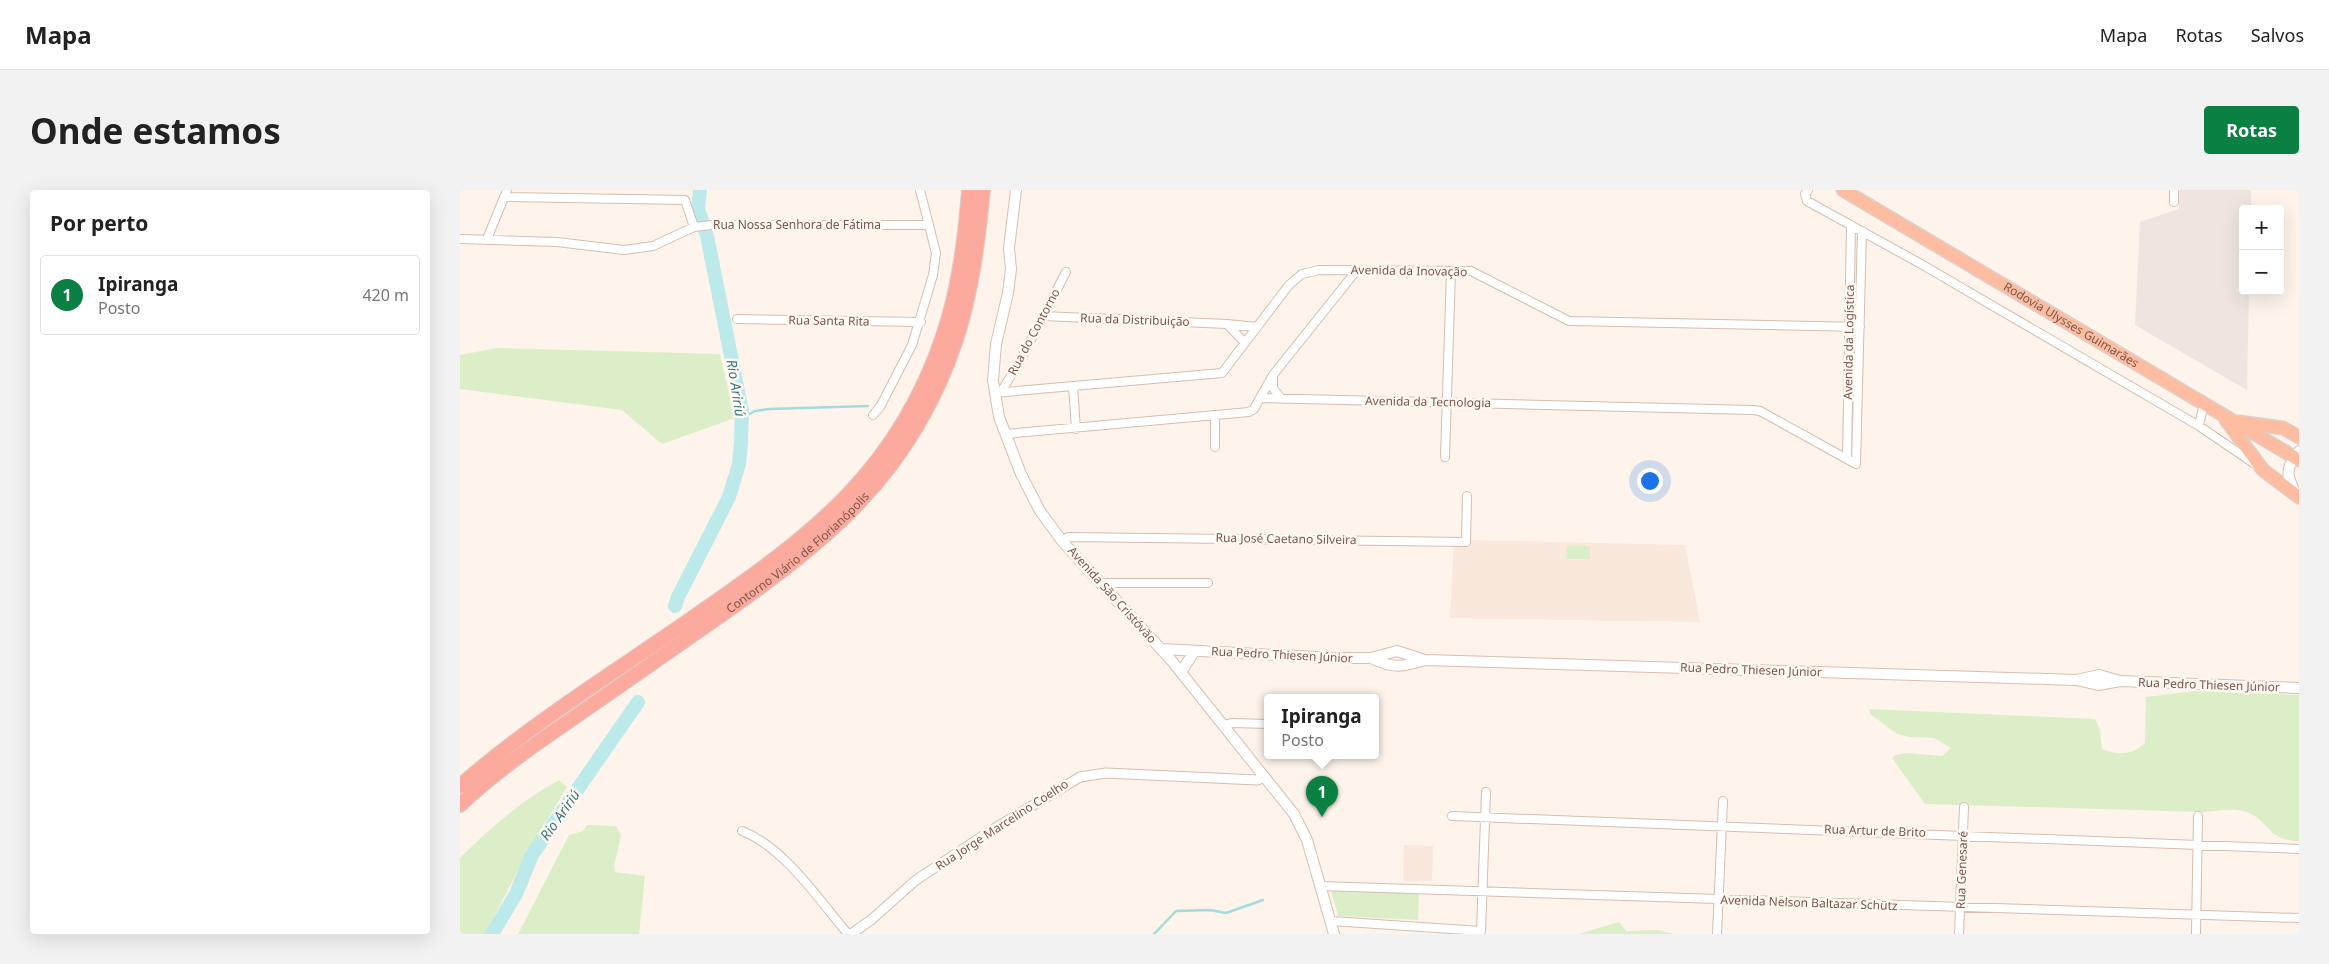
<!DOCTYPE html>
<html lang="pt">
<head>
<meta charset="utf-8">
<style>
  :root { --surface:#fff; --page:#f2f2f2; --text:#222; --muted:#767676; --line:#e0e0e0; --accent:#0b8043 }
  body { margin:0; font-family:"Noto Sans",sans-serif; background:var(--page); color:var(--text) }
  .controls { position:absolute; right:15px; top:15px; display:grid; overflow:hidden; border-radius:5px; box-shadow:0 5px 20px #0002 }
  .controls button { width:45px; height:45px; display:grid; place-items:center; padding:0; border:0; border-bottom:1px solid var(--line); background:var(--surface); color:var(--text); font:25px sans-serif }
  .you { position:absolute; left:1189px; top:290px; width:18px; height:18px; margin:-12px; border:4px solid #fff; border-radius:50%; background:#1a73e8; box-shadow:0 0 0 8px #1a73e833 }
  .badge { display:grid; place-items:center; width:32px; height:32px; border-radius:50%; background:var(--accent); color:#fff; font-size:16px; font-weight:700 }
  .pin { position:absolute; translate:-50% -41px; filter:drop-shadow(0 1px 2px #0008) }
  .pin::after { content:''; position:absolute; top:26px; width:18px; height:15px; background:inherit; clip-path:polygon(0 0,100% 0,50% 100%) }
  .popup { position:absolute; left:804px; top:504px; width:115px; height:65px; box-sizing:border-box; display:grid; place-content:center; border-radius:5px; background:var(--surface); filter:drop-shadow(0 1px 4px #0005); font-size:16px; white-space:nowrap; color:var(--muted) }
  .popup b { font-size:19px; color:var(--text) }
  .popup::after { content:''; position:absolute; left:50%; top:100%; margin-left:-10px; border:10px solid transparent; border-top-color:var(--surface) }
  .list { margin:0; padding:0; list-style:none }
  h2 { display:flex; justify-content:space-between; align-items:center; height:65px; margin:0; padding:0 20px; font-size:21px }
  h2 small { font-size:16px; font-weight:400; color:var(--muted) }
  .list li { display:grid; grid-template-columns:32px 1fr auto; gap:15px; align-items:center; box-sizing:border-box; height:80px; margin:0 10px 10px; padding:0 10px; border:1px solid var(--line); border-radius:5px }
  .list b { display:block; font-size:19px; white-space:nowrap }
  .list p { margin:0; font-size:16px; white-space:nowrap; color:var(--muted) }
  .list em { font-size:16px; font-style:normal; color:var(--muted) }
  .map { position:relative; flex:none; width:1839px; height:744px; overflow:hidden; border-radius:5px }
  header { display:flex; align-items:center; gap:30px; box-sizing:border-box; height:70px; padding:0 25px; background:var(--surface); border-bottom:1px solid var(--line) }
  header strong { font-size:24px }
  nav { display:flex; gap:28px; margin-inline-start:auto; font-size:18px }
  .intro { display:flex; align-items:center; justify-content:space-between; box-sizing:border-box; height:120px; padding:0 30px }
  h1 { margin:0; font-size:35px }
  .button { padding:12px 22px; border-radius:5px; background:var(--accent); color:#fff; font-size:18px; font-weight:700 }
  main { display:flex; gap:30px; padding:0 30px }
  aside { flex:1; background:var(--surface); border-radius:5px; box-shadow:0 5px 20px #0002 }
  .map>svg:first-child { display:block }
  .residential { fill:#f9e8db }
  .industrial { fill:#eee5e0 }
  .green { fill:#dceec7 }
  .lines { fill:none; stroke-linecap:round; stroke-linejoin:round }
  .stream { stroke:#a2dcdd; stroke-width:2.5 }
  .river { stroke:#bceaeb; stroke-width:14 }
  .minor-casing { stroke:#d5bdb1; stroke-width:10 }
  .tertiary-casing { stroke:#d5bdb1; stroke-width:11 }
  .secondary-casing { stroke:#dabeb0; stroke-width:12 }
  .trunk-casing { stroke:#dbd0cc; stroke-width:15 }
  .motorway-casing { stroke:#dbd0cc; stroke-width:16 }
  .minor { stroke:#fff; stroke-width:8 }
  .tertiary { stroke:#fff; stroke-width:9 }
  .secondary { stroke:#fff; stroke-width:10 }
  .trunk { stroke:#febda0; stroke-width:12 }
  .motorway { stroke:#fcaa9e; stroke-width:14 }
  .labels { text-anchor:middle; stroke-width:5; stroke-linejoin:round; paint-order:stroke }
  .street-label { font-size:12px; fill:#7d564a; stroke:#fff9f3 }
  .water-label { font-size:14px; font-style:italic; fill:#39787b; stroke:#fff9f3 }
</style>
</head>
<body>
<header>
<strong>Mapa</strong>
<nav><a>Mapa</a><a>Rotas</a><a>Salvos</a></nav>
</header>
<div class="intro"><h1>Onde estamos</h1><a class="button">Rotas</a></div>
<main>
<aside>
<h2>Por perto<small></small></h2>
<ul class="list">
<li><span class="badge">1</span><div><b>Ipiranga</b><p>Posto</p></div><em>420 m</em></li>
</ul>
</aside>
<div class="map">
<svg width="1839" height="744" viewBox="0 0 1839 744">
  <rect width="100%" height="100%" fill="#fef4eb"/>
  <!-- residential -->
  <path class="residential" d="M1008,350L1225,355L1240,432L990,428L994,354Z
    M944,655L973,656L972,691H943Z"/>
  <!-- industrial -->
  <path class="industrial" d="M1719,0H1791V19H1783V101H1789L1787,200L1675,135L1680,32L1719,19Z"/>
  <!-- green -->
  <path class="green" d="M37,158L260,164L275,228L202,254L162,220L0,199V165Z
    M1107,356H1130V369H1106Z
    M1735,501L1839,505V651C1810,650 1813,638 1793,625C1779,616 1758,621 1742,622L1465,614L1432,568L1435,565L1447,563L1482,566L1491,558L1474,548L1450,547L1437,544L1410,524L1409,519L1635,529L1640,540L1642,559C1658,565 1671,566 1685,553L1686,507Z
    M99,590L107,597L66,665L25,744H0V668C30,638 62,610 99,590Z
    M127,635L156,636L161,645L154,676L155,682L185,686L179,744H58L109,645L123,641Z
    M871,700L959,704L958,730L878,726Z
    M1159,732L1166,741L1198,740L1214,744H1119Z"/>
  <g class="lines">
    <!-- stream -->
    <path class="stream" d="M282,228L295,221L309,219L408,216
      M694,744L716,721L750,720L766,723L803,710"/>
    <!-- river -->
    <path class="river" d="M215,416L218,407L269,307L279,274L281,252L282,221L247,46L238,19L240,0
      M32,744L56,704L72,665L178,512"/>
    <!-- minor casing -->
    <g class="minor-casing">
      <path id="minor" d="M1348,0L1345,4L1347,11L1461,74L1739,236L1795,274
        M1714,0V12
        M45,7L225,10L234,37
        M0,49L97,52L164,60L193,56L234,37L251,35H469
        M27,49L47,0
        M583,126L767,134L797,137
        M277,129L461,132
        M768,135L785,153
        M813,186V198L821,208
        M613,196L616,239
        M541,202L561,169L606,82
        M534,203L762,183L829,95L842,84L859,80L1011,81L1109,131L1400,137
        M800,208L813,185L897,80
        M413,225L420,217L452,155L473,85L476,63L460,0
        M755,225V257
        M1739,236L1744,213
        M546,244L789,222L794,219L800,208L1293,220L1300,221L1396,274L1402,41
        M985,267L991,81
        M1387,269L1391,35
        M602,351L608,347L1006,352L1007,306
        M642,393H748
        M763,535L773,533L808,534
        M992,626L1839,659
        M282,641C324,657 359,710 388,744
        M860,696L1839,728
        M871,731L1021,741L1026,602
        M1257,744L1263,611
        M1499,744L1504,617
        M1736,744L1738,626"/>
    </g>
    <!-- tertiary casing -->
    <g class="tertiary-casing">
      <path id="tertiary" d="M391,744L411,730L456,690L532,640L620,587L646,583L797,590L805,587"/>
    </g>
    <!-- secondary casing -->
    <g class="secondary-casing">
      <path id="secondary" d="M556,0L549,58L551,79L548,103L536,154L533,190L539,227L561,284L580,321L602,351L711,470L834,624L847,650L874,744
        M1836,303C1825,285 1826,277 1839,261
        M701,459L876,468H911L937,461L965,470
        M911,468C933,479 942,477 965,470L1617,490L1639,485L1660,491L1839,498
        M721,482L734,462
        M1617,490L1638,495L1660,491"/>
    </g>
    <!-- trunk casing -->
    <g class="trunk-casing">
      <g id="trunk">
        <path id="s1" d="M1383,0L1839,270"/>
        <path d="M1766,230L1803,280L1839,307"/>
        <path d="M1779,232L1823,238L1839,247"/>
      </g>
    </g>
    <!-- motorway casing -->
    <g class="motorway-casing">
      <g id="motorway">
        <path d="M0,596C74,531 160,479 241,422C352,345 438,281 483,146C499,99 505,49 509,0"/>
        <path id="s2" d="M0,615C41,576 89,545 135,513C175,485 214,458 254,430C366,352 451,285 496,150C512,101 518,51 523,0"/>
      </g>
    </g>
    <!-- minor -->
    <use href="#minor" class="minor"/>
    <!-- tertiary -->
    <use href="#tertiary" class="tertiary"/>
    <!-- secondary -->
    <use href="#secondary" class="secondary"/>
    <!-- trunk -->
    <use href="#trunk" class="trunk"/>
    <!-- motorway -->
    <use href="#motorway" class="motorway"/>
  </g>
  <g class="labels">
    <!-- street labels -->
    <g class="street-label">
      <text x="337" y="39">Rua Nossa Senhora de Fátima</text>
      <text transform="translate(949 81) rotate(1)" y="4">Avenida da Inovação</text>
      <text transform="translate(675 130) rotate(2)" y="4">Rua da Distribuição</text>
      <text transform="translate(369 131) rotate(1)" y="4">Rua Santa Rita</text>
      <text dy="4" stroke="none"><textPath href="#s1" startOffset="265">Rodovia Ulysses Guimarães</textPath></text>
      <text transform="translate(574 142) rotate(-62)" y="4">Rua do Contorno</text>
      <text transform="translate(1389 152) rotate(-89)" y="4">Avenida da Logística</text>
      <text transform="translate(968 212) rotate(1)" y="4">Avenida da Tecnologia</text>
      <text transform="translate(826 349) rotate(1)" y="4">Rua José Caetano Silveira</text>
      <text dy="4" stroke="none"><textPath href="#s2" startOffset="422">Contorno Viário de Florianópolis</textPath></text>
      <text transform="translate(652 405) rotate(48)" y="4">Avenida São Cristóvão</text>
      <text transform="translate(822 465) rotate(3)" y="4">Rua Pedro Thiesen Júnior</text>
      <text transform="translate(1291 480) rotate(2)" y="4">Rua Pedro Thiesen Júnior</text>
      <text transform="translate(1749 495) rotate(2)" y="4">Rua Pedro Thiesen Júnior</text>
      <text transform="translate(542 635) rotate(-33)" y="4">Rua Jorge Marcelino Coelho</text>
      <text transform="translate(1415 641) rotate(2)" y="4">Rua Artur de Brito</text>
      <text transform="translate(1502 680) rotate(-88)" y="4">Rua Genesaré</text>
      <text transform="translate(1349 713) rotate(2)" y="4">Avenida Nelson Baltazar Schütz</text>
    </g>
    <!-- water labels -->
    <g class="water-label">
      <text transform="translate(276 198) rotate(81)" y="5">Rio Aririú</text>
      <text transform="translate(100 625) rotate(-55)" y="5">Rio Aririú</text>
    </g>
  </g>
</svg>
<div class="controls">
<button>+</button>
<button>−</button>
</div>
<div class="you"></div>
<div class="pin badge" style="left:862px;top:627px">1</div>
<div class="popup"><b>Ipiranga</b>Posto</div>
</div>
</main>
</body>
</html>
